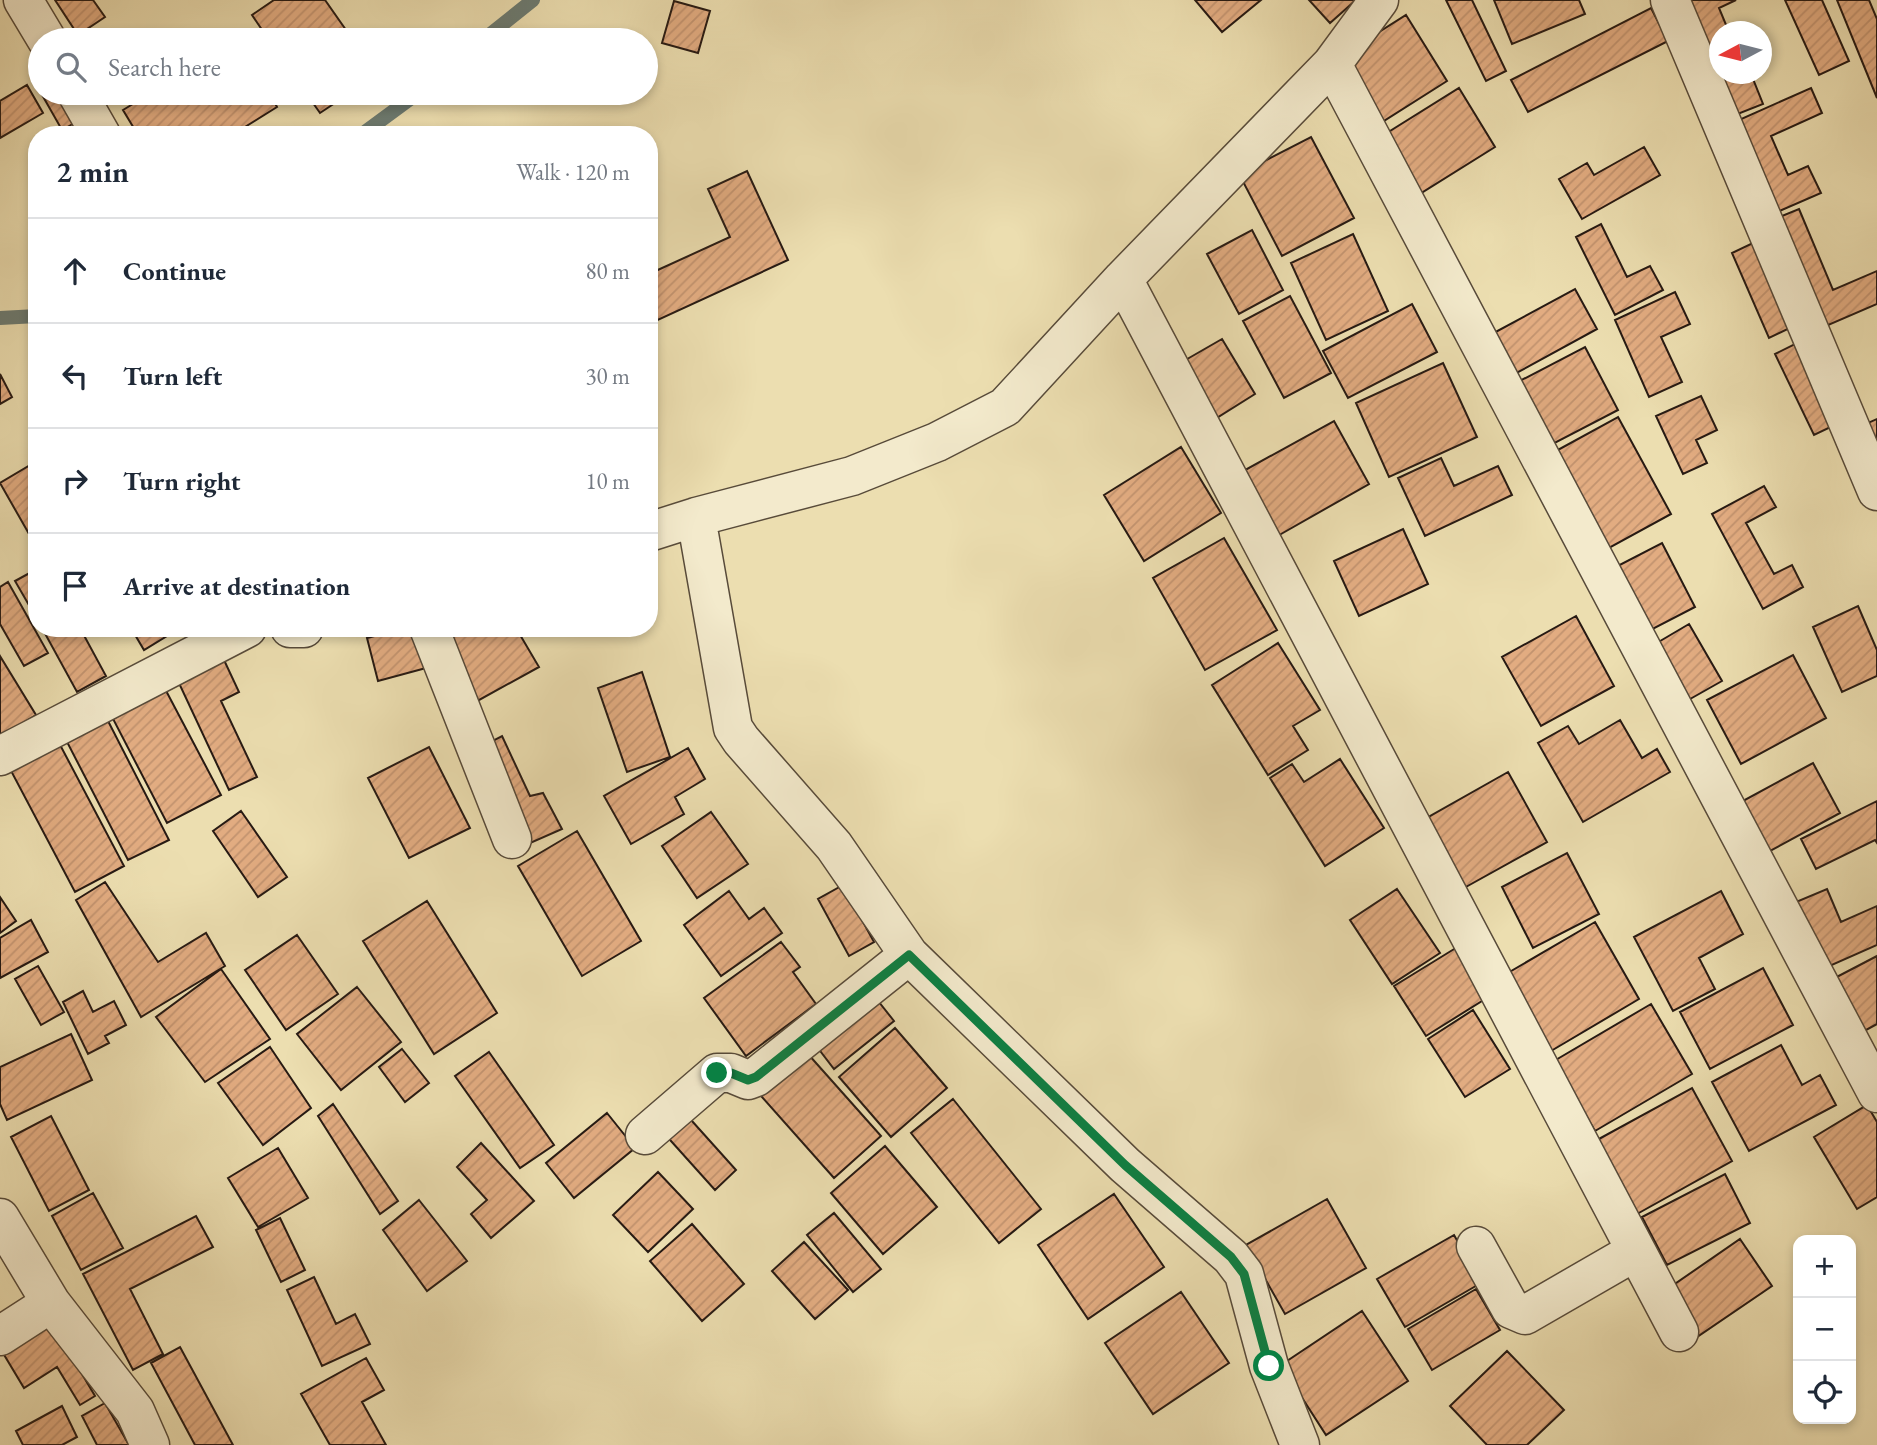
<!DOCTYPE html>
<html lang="en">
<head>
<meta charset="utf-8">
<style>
  :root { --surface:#fff; --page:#f6f6f7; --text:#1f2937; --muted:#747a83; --line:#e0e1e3 }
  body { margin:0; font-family:"EB Garamond",serif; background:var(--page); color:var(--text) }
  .controls { position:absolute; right:21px; bottom:21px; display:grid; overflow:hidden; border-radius:14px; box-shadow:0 4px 10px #0003 }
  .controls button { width:63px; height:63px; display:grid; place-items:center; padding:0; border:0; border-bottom:2px solid var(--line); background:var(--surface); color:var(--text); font:35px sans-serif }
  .compass { position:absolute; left:1709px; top:21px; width:63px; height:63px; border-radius:50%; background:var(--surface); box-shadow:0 4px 10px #0003; rotate:263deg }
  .stop { position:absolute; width:21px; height:21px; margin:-16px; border:5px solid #0b8043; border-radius:50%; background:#fff }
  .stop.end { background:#0b8043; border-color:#fff; box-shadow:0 2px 7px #0008 }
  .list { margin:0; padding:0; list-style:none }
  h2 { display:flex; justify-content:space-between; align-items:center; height:91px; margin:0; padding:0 28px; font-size:30px }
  h2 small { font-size:23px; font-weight:400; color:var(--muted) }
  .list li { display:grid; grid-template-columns:46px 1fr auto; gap:21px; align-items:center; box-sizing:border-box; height:105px; padding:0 28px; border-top:2px solid var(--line) }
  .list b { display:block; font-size:26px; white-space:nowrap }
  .list em { font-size:23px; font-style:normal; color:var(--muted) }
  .icon { flex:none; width:38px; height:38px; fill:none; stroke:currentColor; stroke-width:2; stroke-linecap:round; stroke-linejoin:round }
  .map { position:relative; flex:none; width:1877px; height:1445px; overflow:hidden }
  .search { position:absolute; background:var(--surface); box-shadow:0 4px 10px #0003; left:28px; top:28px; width:630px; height:77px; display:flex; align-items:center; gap:18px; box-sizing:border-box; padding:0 24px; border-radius:38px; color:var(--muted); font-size:26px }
  .panel { position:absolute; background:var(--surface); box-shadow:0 4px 10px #0003; left:28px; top:126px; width:630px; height:511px; border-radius:28px }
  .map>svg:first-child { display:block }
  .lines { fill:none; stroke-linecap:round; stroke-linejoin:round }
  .stream { stroke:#6c7b72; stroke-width:14 }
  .building { fill:url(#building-hatch); stroke:#271a13; stroke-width:2 }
  .street-casing { stroke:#584b3a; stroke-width:41 }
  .street { stroke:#f3eacc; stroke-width:38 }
  .route { stroke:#0b8043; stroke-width:9 }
</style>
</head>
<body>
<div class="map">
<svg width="1877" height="1445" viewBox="0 0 1877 1445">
  <defs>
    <pattern id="building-hatch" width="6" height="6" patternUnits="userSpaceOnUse" patternTransform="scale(1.75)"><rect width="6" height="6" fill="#e2ac81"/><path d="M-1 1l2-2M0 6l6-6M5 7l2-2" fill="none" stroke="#c2936f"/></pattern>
  </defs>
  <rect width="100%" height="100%" fill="#ecdeb0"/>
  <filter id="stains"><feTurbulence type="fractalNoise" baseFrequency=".00286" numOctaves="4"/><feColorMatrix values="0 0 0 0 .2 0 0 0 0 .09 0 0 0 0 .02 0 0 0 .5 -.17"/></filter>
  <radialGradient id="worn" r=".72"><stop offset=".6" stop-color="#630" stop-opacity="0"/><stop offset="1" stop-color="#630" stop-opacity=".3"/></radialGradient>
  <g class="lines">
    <!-- stream -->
    <path class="stream" d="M483,40L533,0
      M361,135L418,93
      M0,318L37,316"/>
  </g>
  <!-- building -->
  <path class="building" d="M55,0H93L105,17L78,35Z
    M274,0H325L353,40H269L252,15Z
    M1195,0H1261L1222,32Z
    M1309,0H1356L1330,23Z
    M1446,0H1472L1506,71L1486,81Z
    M1494,0H1579L1585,14L1512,44Z
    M1679,0H1736L1719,8L1729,32H1720V51L1702,58Z
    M1785,0H1822L1849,61L1819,75Z
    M1837,0H1869L1877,19V98Z
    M674,1L710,11L698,53L662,43Z
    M1651,8L1668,41L1528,112L1511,80Z
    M1406,15L1447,81L1379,124L1338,58Z
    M1720,60V74H1751L1763,104L1725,119L1704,66Z
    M40,73V91L33,78Z
    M27,85L43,113L0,138V101Z
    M1459,88L1495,147L1418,195L1382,136Z
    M1811,88L1822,113L1771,136L1788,175L1808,166L1821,193L1770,215L1730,124Z
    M41,93H70L85,117L62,130Z
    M151,93H269L277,107L232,135H138L123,110Z
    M306,93H350L320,113Z
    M1311,137L1354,218L1282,256L1239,174Z
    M1644,147L1660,175L1582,219L1559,179L1587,163L1594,175Z
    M747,171L788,260L649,324V274L730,237L708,189Z
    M1799,209L1833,290L1877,271V304L1819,329L1772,220Z
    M1601,224L1627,277L1650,266L1663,290L1615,315L1576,237Z
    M1252,230L1283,290L1239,314L1207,254Z
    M1353,234L1388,311L1326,340L1291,263Z
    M1757,241L1794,326L1769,338L1732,253Z
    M1575,289L1597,329L1511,376L1490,335Z
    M1675,292L1690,324L1661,337L1682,382L1649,397L1615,320Z
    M1290,296L1331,373L1284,398L1243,321Z
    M1412,304L1437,352L1348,398L1323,351Z
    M1222,339L1255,394L1215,419L1182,362Z
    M1799,342L1839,423L1814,435L1775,354Z
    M1585,347L1618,410L1545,448L1512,385Z
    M1443,363L1477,437L1389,477L1356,403Z
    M0,374L12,397L0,404Z
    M1701,396L1717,430L1696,440L1707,463L1683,474L1656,416Z
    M1618,417L1671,514L1598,554L1545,457Z
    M1877,419V459L1861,426Z
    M1334,421L1369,484L1274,538L1238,474Z
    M1181,447L1221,513L1144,561L1104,495Z
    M1441,458L1454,486L1498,466L1512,495L1425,536L1398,478Z
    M37,461V548L0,483Z
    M1764,486L1776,507L1746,523L1774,574L1792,565L1803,587L1763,609L1712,514Z
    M1403,529L1428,584L1359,616L1334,561Z
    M1224,538L1277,630L1205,670L1153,578Z
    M1662,543L1695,607L1641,635L1608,571Z
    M37,569V619L15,581Z
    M8,582L48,653L24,666L0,624V587Z
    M649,595L655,612L649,613Z
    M1858,606L1877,650V676L1842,692L1813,627Z
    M1576,616L1614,686L1541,726L1502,657Z
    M1689,624L1722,681L1683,703L1650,647Z
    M42,628H80L106,676L77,692Z
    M131,628H180L144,650Z
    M405,628H416L426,668L378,681L367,638Z
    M451,628H516L539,667L470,705L438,638Z
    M580,628H604L582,635Z
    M1278,643L1320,710L1293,726L1308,750L1268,775L1212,685Z
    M1793,655L1826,718L1741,764L1707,700Z
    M0,656L36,715L2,736L0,733Z
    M224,660L239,692L221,701L257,777L229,790L178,681Z
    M642,672L670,757L627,772L598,688Z
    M163,685L221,795L167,823L110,713Z
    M106,717L169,840L128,860L65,738Z
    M1620,720L1642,758L1657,749L1670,772L1583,822L1538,743L1568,726L1579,744Z
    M502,736L530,796L543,793L562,829L528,844L483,746Z
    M58,741L124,866L75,892L9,767Z
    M429,747L470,828L409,858L368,778Z
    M688,748L705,779L675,797L684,814L631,844L604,796Z
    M1340,759L1384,828L1325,866L1270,778L1292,764L1304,782Z
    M1813,763L1840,813L1757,858L1730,808Z
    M1508,772L1547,842L1464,888L1425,819Z
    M1877,801V843L1875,840L1816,869L1801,839Z
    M241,811L287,877L258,897L213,831Z
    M711,812L748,864L697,898L662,846Z
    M577,831L641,941L582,976L518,866Z
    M1567,853L1599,914L1533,948L1502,887Z
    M105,882L158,962L206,933L225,966L141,1017L76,900Z
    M843,885L874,942L849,956L818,899Z
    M1397,889L1440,953L1392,984L1350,920Z
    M1827,889L1841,922L1877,906V945L1825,968L1796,902Z
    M729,891L749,919L764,908L782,933L721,976L684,925Z
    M1721,891L1743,934L1699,958L1715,989L1673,1011L1634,937Z
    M0,897L16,921L0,933Z
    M427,901L497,1013L434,1054L363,941Z
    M31,920L48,952L0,978V938Z
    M1595,922L1639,999L1551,1051L1506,974Z
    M297,935L338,994L286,1030L245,970Z
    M781,942L800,967L793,972L816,1004L746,1056L704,998Z
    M1459,946L1490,996L1426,1036L1394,986Z
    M1877,956V1024L1857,1035L1829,981Z
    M38,966L64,1012L41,1025L15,979Z
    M1763,968L1793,1025L1710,1069L1680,1012Z
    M221,969L270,1039L205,1082L156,1017Z
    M357,987L401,1042L341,1090L297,1034Z
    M83,991L93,1012L114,1001L126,1025L105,1036L109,1043L88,1054L63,1002Z
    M871,992L894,1021L834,1069L811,1039Z
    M1651,1004L1692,1074L1595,1131L1554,1061Z
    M1473,1010L1510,1069L1465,1097L1428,1039Z
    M895,1028L947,1088L891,1137L839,1077Z
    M71,1034L92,1080L7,1120L0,1104V1067Z
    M800,1045L881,1136L834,1178L754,1088Z
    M1781,1045L1802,1085L1820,1075L1836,1105L1749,1151L1712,1082Z
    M270,1047L311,1108L263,1145L218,1083Z
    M402,1049L429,1083L405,1102L379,1067Z
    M489,1052L554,1145L520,1168L455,1076Z
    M1692,1088L1732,1161L1637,1214L1597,1140Z
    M953,1099L1041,1209L999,1243L911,1133Z
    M333,1104L398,1201L380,1214L318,1116Z
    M1867,1105L1877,1122V1197L1857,1209L1814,1137Z
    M683,1111L736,1170L715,1190L662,1131Z
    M607,1113L635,1148L574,1198L546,1163Z
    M51,1116L89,1190L49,1211L11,1137Z
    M481,1143L534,1201L491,1238L471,1214L487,1200L457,1167Z
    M885,1146L937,1207L883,1254L831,1193Z
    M278,1148L308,1198L258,1227L228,1178Z
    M658,1172L693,1209L648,1252L613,1215Z
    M1725,1174L1750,1223L1667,1265L1642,1217Z
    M93,1193L123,1248L81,1270L52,1216Z
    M1114,1194L1164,1267L1088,1319L1038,1245Z
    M1327,1199L1366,1268L1285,1314L1246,1245Z
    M419,1200L467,1261L427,1291L383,1230Z
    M834,1213L881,1269L853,1292L807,1235Z
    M196,1216L213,1247L130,1289L163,1354L133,1370L83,1274Z
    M280,1218L305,1270L281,1282L256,1230Z
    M692,1224L744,1284L702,1321L650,1261Z
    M1454,1235L1481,1283L1405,1327L1377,1279Z
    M1740,1239L1772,1286L1697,1337L1666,1290Z
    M804,1242L848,1290L815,1319L772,1271Z
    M314,1277L336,1324L355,1314L370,1344L322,1366L287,1290Z
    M1476,1289L1500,1330L1432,1370L1408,1329Z
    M1181,1292L1229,1363L1153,1414L1105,1343Z
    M1362,1311L1408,1381L1326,1435L1281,1365Z
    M49,1318L95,1396L80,1405L57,1367L24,1388L0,1348Z
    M180,1347L233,1445H195L151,1363Z
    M1507,1351L1564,1410L1527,1445H1487L1450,1406Z
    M366,1358L384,1390L362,1402L386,1445H330L301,1394Z
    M105,1403L129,1445H97L82,1416Z
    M62,1406L77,1437L62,1445H23L16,1431Z"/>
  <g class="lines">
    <!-- street casing -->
    <g class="street-casing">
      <path id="street" d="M23,0L47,40
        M1670,0L1877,491
        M1332,64L1877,1093
        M77,93L101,135
        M1123,279L1679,1332
        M696,517L733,728L741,740L834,846L909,955L1125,1165L1231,1257L1244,1274L1269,1366L1300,1445
        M649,532L696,517L852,476L937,442L1005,407L1123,279L1332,64L1379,0
        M290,628H304
        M429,628L512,839
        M0,756L247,628
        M645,1135L717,1073H731L748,1080L756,1077L909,955
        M0,1218L51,1303L135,1411L150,1445
        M1476,1246L1511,1309L1525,1315L1636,1251
        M0,1336L51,1303"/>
    </g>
    <!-- street -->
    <use href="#street" class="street"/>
  </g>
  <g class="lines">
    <!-- route -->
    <path class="route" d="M717,1073H731L748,1080L756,1077L909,955L1125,1165L1231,1257L1244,1274L1269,1366"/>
  </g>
  <rect width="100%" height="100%" filter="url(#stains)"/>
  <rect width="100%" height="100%" fill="url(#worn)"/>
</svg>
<div class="controls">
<button>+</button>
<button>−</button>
<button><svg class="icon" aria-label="locate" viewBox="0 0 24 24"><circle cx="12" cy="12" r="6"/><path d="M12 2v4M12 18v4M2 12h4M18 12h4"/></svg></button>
</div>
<svg class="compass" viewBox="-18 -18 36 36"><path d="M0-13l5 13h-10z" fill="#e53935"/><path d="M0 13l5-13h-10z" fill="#747a83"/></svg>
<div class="stop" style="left:1269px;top:1366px"></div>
<div class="stop end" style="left:717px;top:1073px"></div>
<div class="search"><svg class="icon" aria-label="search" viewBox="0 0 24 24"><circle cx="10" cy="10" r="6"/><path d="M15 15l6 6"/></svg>Search here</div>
<section class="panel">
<h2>2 min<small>Walk · 120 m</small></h2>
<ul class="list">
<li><svg class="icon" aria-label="ahead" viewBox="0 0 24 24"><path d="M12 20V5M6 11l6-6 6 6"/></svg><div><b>Continue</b></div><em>80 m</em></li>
<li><svg class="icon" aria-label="left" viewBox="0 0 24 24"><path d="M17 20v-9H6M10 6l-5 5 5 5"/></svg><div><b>Turn left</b></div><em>30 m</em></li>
<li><svg class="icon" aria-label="right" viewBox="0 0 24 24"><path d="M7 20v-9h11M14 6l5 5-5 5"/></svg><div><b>Turn right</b></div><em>10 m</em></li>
<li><svg class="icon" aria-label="arrive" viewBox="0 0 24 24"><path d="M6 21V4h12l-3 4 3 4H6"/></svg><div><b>Arrive at destination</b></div></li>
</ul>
</section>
</div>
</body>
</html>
